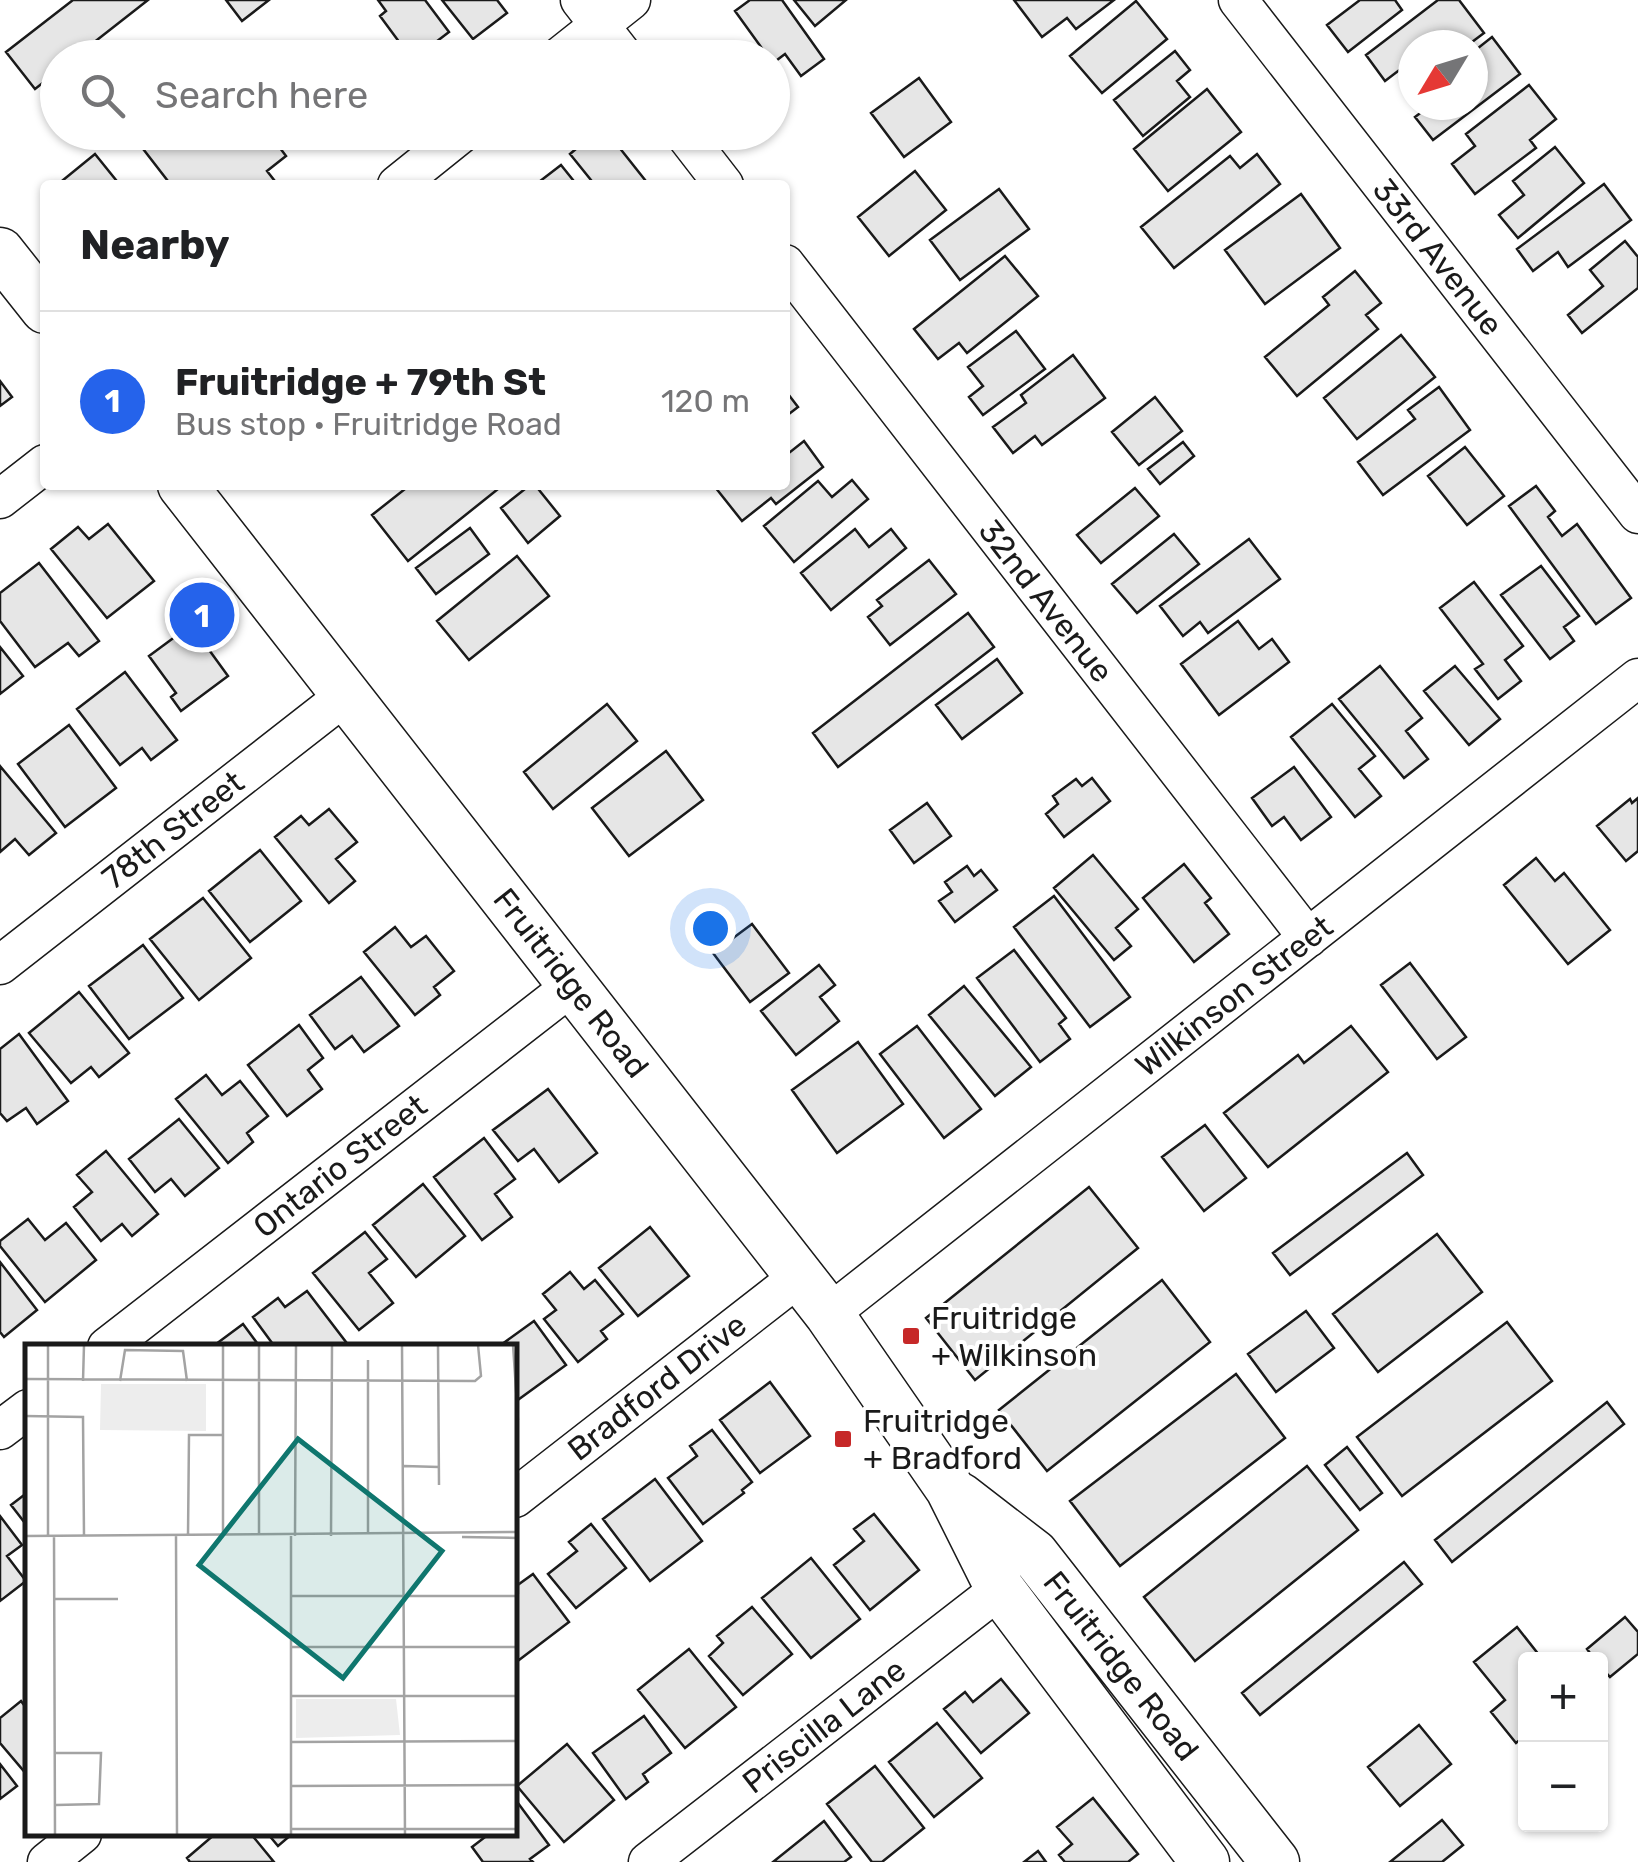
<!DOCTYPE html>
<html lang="en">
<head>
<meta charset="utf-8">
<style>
  :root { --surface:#fff; --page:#f2f2f2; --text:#202124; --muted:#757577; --line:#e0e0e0; --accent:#2563eb }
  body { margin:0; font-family:Rubik,sans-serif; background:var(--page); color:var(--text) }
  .controls { position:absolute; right:30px; bottom:30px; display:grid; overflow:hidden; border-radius:10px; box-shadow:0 2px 8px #0004 }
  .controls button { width:90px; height:90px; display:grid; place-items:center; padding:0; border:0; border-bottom:2px solid var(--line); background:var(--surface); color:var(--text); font:50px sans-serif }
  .compass { position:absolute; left:1398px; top:30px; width:90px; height:90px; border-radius:50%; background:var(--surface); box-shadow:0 2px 8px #0004; rotate:232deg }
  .you { position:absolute; left:710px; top:928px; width:35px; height:35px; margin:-25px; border:8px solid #fff; border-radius:50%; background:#1a73e8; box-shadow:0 0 0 15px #1a73e833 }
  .badge { display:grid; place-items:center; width:65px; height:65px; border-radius:50%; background:var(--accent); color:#fff; font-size:32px; font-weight:700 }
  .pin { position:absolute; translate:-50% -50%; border:5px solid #fff; box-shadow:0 2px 10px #0006 }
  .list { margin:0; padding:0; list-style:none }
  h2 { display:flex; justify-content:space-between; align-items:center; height:130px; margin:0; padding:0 40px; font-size:42px }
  h2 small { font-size:32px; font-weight:400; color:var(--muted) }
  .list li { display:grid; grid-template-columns:65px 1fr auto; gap:30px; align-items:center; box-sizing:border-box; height:180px; padding:0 40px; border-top:2px solid var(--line) }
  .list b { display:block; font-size:38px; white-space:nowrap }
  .list p { margin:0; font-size:32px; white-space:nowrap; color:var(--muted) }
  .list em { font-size:32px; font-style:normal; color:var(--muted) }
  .icon { flex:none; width:55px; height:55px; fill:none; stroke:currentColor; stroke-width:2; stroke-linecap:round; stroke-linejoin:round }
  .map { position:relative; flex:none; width:1638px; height:1862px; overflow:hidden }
  .search { position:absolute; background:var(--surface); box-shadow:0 2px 8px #0004; left:40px; top:40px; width:750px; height:110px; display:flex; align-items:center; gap:25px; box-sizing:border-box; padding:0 35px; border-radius:55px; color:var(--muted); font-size:38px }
  .panel { position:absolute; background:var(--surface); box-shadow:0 2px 8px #0004; left:40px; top:180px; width:750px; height:310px; border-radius:10px }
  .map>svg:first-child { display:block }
  .building { fill:#e6e6e6; stroke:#1a1a1a; stroke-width:2.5 }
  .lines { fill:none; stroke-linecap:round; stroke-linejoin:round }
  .minor-casing { stroke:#1a1a1a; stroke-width:41 }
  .major-casing { stroke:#1a1a1a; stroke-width:51 }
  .minor { stroke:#fff; stroke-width:38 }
  .major { stroke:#fff; stroke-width:48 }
  .poi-dot { fill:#c62828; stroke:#fff; stroke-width:4 }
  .labels { text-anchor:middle; stroke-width:8; stroke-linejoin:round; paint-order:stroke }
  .street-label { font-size:32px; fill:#1a1a1a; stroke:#fff }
  .poi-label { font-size:32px; fill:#1a1a1a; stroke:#fff; text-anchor:start }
  .inset-road { fill:none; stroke:#a3a3a3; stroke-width:2.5 }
  .view { fill:#0f766e; fill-opacity:0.15; stroke:#0f766e; stroke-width:5 }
  .inset-edge { fill:none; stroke:#1a1a1a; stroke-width:5 }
</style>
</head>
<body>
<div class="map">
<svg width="1638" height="1862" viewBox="0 0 1638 1862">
  <rect width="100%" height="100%" fill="#fff"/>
  <!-- building -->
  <path class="building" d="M73,0H148L74,58H58V71L35,89L6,52Z
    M226,0H269L242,21Z
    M378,0H425L449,32L432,45L442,58H411L380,16L386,11Z
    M442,0H497L507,13L473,39Z
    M750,0H782L824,59L801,76L785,54L773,63L772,58H769L735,11Z
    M794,0H846L815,26Z
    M1014,0H1114L1076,29L1067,18L1042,37Z
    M1360,0H1395L1402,10L1348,52L1327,25Z
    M1438,0H1459L1484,33L1468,45H1413V83L1402,68L1385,81L1366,55Z
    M1136,1L1167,39L1102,93L1070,56Z
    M1492,37L1520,74L1433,140L1415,117L1431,105H1473V52Z
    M1175,51L1190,70L1177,81L1190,97L1143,136L1114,100Z
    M919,78L951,122L904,157L871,113Z
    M1529,85L1556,119L1530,140L1536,148L1475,194L1452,164L1475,146L1466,134Z
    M1207,89L1241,132L1168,191L1134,149Z
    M130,132H268L286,156L267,171L274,180L269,185H171Z
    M314,132H344L326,147Z
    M596,132H607L649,185H595L570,154Z
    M1555,147L1584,183L1518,238L1499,215L1524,195L1513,181Z
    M95,154L120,185H57Z
    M1257,154L1280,184L1174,268L1141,227L1230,156L1240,168Z
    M561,165L577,185H535Z
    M915,171L946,210L889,256L858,217Z
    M1604,184L1631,220L1568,267L1558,252L1533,271L1517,249Z
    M999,189L1029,229L960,280L930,240Z
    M1301,194L1340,248L1265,304L1225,250Z
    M1625,241L1638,257V288L1582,333L1568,315L1603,286L1590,270Z
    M1005,256L1038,296L967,353L959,343L938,359L914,329Z
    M1355,271L1381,303L1366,315L1378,329L1297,396L1265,357L1329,305L1323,297Z
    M1016,331L1045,369L983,415L969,397L983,386L968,367Z
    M1401,335L1435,377L1357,439L1324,398Z
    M1073,355L1105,398L1042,445L1035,436L1013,453L993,427L1026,403L1021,395Z
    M0,381L12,397L0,406Z
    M1439,387L1470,430L1383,495L1358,462L1415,419L1408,410Z
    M785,390L798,407L785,417Z
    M1155,397L1182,431L1139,465L1112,432Z
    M804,441L823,467L776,504L771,498L742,521L715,487L785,485V456Z
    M1183,442L1194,456L1160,484L1148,469Z
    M1465,447L1504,496L1467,525L1428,476Z
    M852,480L868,499L794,562L764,526L818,481L832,497Z
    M410,485H503L408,561L372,515Z
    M530,485H535L560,516L528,543L501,508Z
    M1536,486L1555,511L1548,517L1562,536L1577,524L1631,598L1596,624L1509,506Z
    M1135,488L1159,516L1101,563L1077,535Z
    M108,524L154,581L107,618L51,549L78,527L89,539Z
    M470,528L489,554L436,594L416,568Z
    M855,529L869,547L891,529L906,548L831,610L801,573Z
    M1174,534L1199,564L1137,613L1112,584Z
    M1249,539L1280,579L1208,633L1200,622L1183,636L1160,606Z
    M517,556L549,596L469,660L437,621Z
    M929,560L956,594L890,645L868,617L882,606L877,600Z
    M39,563L99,641L79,656L68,643L35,667L0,621V593Z
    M1541,566L1579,616L1564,627L1574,641L1550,659L1501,595Z
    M1474,582L1523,646L1505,660L1521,681L1498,699L1475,669L1483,664L1440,608Z
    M968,613L994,647L838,767L813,733Z
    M1238,621L1259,649L1272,639L1289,662L1219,715L1181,664Z
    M191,625L228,676L181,711L171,697L176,693L149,656Z
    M0,647L23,676L0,694Z
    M997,659L1022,693L962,739L936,705Z
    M1380,666L1422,718L1406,731L1428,759L1404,778L1339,699Z
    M1455,666L1500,719L1469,745L1424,691Z
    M125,672L177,740L151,760L142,748L120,765L77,709Z
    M607,704L637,741L553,809L524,772Z
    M1332,704L1375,756L1359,769L1381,796L1355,817L1291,737Z
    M69,725L116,788L65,827L18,764Z
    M666,751L703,800L629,856L592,808Z
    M0,766L56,833L29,855L15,839L0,852Z
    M1294,767L1331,817L1301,840L1284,817L1272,826L1252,798Z
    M1092,778L1110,801L1064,837L1046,814L1058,804L1053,796L1076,779L1082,786Z
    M1638,798V851L1626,861L1597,826L1630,799L1632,803Z
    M927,803L951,836L914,863L890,830Z
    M329,809L357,842L336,859L355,881L329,903L275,837L301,816L309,825Z
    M260,850L301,901L250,942L209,891Z
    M1093,855L1138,909L1116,928L1131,946L1114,960L1054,888Z
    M1536,858L1555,881L1564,873L1610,930L1568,964L1504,885Z
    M1184,864L1211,898L1205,903L1229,934L1194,962L1143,898Z
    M967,866L974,876L981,870L997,890L955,922L939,901L952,892L945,882Z
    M1054,896L1130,997L1090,1027L1014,927Z
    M203,898L251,958L199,1000L150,939Z
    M752,924L789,973L750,1002L713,953Z
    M395,927L411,947L426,936L454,971L434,987L440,995L415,1015L364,952Z
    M143,945L183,998L129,1039L89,986Z
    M1014,950L1066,1018L1059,1024L1070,1039L1040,1062L977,978Z
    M1410,963L1466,1037L1437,1059L1381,985Z
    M819,965L835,985L820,997L839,1021L796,1055L761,1011Z
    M361,977L399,1026L364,1052L352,1036L335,1049L310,1015Z
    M964,986L1031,1067L995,1096L929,1015Z
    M79,992L129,1053L99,1077L91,1067L71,1083L29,1033Z
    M299,1025L323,1058L308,1070L322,1089L287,1116L248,1065Z
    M917,1026L981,1109L944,1138L880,1054Z
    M1351,1026L1388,1072L1268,1167L1224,1113L1298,1055L1304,1063Z
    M19,1034L68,1101L37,1124L26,1108L7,1121L0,1113V1049Z
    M858,1042L903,1104L837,1153L792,1090Z
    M206,1075L222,1095L240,1081L268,1116L247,1133L253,1142L228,1163L176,1099Z
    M548,1089L597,1153L559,1182L534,1149L518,1161L493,1130Z
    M179,1119L219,1168L185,1196L171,1179L155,1192L129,1159Z
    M1205,1125L1246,1178L1204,1211L1162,1157Z
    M484,1138L515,1179L495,1194L512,1217L482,1240L434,1177Z
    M106,1151L158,1214L132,1236L122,1224L101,1241L74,1207L92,1192L77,1175Z
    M1407,1153L1423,1175L1290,1275L1273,1253Z
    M423,1184L465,1236L416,1277L373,1225Z
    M1089,1187L1138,1248L975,1380L926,1318Z
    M28,1219L45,1240L66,1223L96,1260L45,1302L0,1246V1241Z
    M650,1227L689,1276L638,1316L599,1268Z
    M365,1232L387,1259L369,1273L393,1303L359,1330L313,1273Z
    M1437,1234L1482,1292L1378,1372L1333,1314Z
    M0,1262L37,1310L4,1337L0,1332Z
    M570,1272L584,1289L595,1280L623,1314L601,1331L607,1339L578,1362L544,1319L556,1310L543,1294Z
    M1162,1280L1210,1342L1047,1471L999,1410Z
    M307,1291L349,1346L348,1347H275L253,1317L278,1298L285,1307Z
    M1306,1311L1334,1348L1276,1392L1248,1354Z
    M534,1321L566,1365L515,1402V1347H498Z
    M1507,1322L1552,1381L1402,1496L1357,1437Z
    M243,1324L260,1347H212Z
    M1236,1374L1285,1438L1120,1566L1070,1501Z
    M770,1382L810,1436L760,1473L720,1420Z
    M1607,1402L1624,1424L1452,1562L1435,1540Z
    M712,1430L752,1482L742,1490L744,1493L703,1524L668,1478L697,1456L690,1446Z
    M1347,1447L1382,1493L1360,1510L1325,1465Z
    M1307,1466L1358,1530L1195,1661L1144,1597Z
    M655,1479L702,1541L650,1581L603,1519Z
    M28,1492V1527L11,1505Z
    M874,1514L919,1570L870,1610L834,1565L864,1541L854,1529Z
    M0,1516L22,1545L7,1556L26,1581L0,1601Z
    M591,1524L626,1568L576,1608L548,1574L577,1551L569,1542Z
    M811,1558L860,1619L811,1658L762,1598Z
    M1404,1562L1422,1584L1260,1715L1242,1693Z
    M533,1574L569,1622L519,1660L515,1655V1587Z
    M752,1607L792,1654L743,1695L709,1656L723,1643L717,1636Z
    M1625,1617L1638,1632V1654L1610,1677L1600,1666V1660H1595L1587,1649Z
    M1517,1627L1543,1660H1526V1735L1516,1743L1491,1712L1505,1700L1474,1662Z
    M689,1649L736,1707L685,1748L638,1690Z
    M1001,1679L1029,1713L981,1753L944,1709L965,1692L973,1702Z
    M21,1701L24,1705L28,1702V1776L0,1743V1718Z
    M644,1716L671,1753L643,1774L648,1782L626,1799L593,1753Z
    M937,1723L982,1778L934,1817L889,1762Z
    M1419,1725L1451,1764L1400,1806L1368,1767Z
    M567,1744L614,1800L564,1842L517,1786Z
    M0,1764L17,1786L0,1799Z
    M875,1766L924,1828L882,1862H872L827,1804Z
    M1093,1798L1138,1854L1128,1862H1065L1059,1855L1072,1844L1057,1827Z
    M515,1799L549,1845L530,1859L533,1862H483L472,1847L489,1834H515Z
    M1442,1820L1463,1845L1442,1862H1390Z
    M824,1821L851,1857L844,1862H773Z
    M215,1834H251L274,1862H190L187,1858Z
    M268,1834H292L278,1846Z
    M1038,1851L1046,1862H1024Z"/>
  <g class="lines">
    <!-- minor casing -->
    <g class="minor-casing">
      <path id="minor" d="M580,0L625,58
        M1238,0L1638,514
        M558,58L631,0
        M683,132L724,185
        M397,185L463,132
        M785,264L1308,938
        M0,499L45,464
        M0,965L346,695
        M829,1314L1638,678
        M107,1347L573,985
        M0,1430L28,1409
        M515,1498L800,1276
        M47,1862L82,1834
        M648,1862L1000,1589"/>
    </g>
    <!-- major casing -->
    <g class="major-casing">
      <path id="major" d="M0,252L45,309
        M182,485L829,1314L950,1489L1000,1589L1205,1862
        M960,1497L1034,1554L1275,1862"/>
    </g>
    <!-- minor -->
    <use href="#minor" class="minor"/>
    <!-- major -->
    <use href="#major" class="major"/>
  </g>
  <!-- markers -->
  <g class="poi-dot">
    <rect x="901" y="1326" width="20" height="20" rx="5"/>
    <rect x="833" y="1429" width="20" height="20" rx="5"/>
  </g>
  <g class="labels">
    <!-- street labels -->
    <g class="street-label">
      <text transform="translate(1438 257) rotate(52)" y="11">33rd Avenue</text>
      <text transform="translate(1046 601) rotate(52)" y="11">32nd Avenue</text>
      <text transform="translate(173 830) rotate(-38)" y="11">78th Street</text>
      <text transform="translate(571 983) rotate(52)" y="11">Fruitridge Road</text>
      <text transform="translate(1234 996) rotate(-38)" y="11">Wilkinson Street</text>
      <text transform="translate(340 1166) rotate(-38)" y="11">Ontario Street</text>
      <text transform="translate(657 1387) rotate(-38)" y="11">Bradford Drive</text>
      <text transform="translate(1121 1666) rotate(52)" y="11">Fruitridge Road</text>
      <text transform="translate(824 1726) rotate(-38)" y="11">Priscilla Lane</text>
    </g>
    <!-- poi labels -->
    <g class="poi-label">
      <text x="931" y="1329">Fruitridge<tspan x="931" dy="37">+ Wilkinson</tspan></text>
      <text x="863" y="1432">Fruitridge<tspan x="863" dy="37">+ Bradford</tspan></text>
    </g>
  </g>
  <!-- overview -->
  <g transform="translate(25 1344)">
    <rect width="492" height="492" fill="#fff"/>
    <path d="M76,40H181V87L75,86ZM271,355H371L375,391L271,394Z" fill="#ededed"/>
    <path class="inset-road" d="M198,1V188M234,1V189M377,1L380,492M413,1L414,141M488,1L493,76M0,35L450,37L456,32L453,1M58,37L59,1M95,37L100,6L158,7L162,37M0,72L58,73L59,192M379,122L414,123M493,129V250M343,188V16M163,191L164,91H199M0,192L493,188M23,192V1M29,192L30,492M151,192L152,492M266,192V492M270,192L271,1M306,192L307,1M437,193L493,194M266,252H493M29,255H93M266,303H493M266,352H493M266,398L493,397M30,409H76L74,460L31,461M266,442L493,441M266,485H493"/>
    <path class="view" d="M273,95L417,207L318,334L174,221Z"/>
    <rect width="492" height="492" class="inset-edge"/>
  </g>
</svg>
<div class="controls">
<button>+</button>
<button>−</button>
</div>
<svg class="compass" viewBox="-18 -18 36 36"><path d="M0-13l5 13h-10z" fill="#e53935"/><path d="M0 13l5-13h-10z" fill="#757577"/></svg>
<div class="you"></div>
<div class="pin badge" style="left:202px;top:615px">1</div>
<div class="search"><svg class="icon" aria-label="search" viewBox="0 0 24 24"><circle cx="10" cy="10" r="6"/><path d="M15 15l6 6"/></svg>Search here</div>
<section class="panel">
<h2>Nearby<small></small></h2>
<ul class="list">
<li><span class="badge">1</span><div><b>Fruitridge + 79th St</b><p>Bus stop · Fruitridge Road</p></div><em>120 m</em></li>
</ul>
</section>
</div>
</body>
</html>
